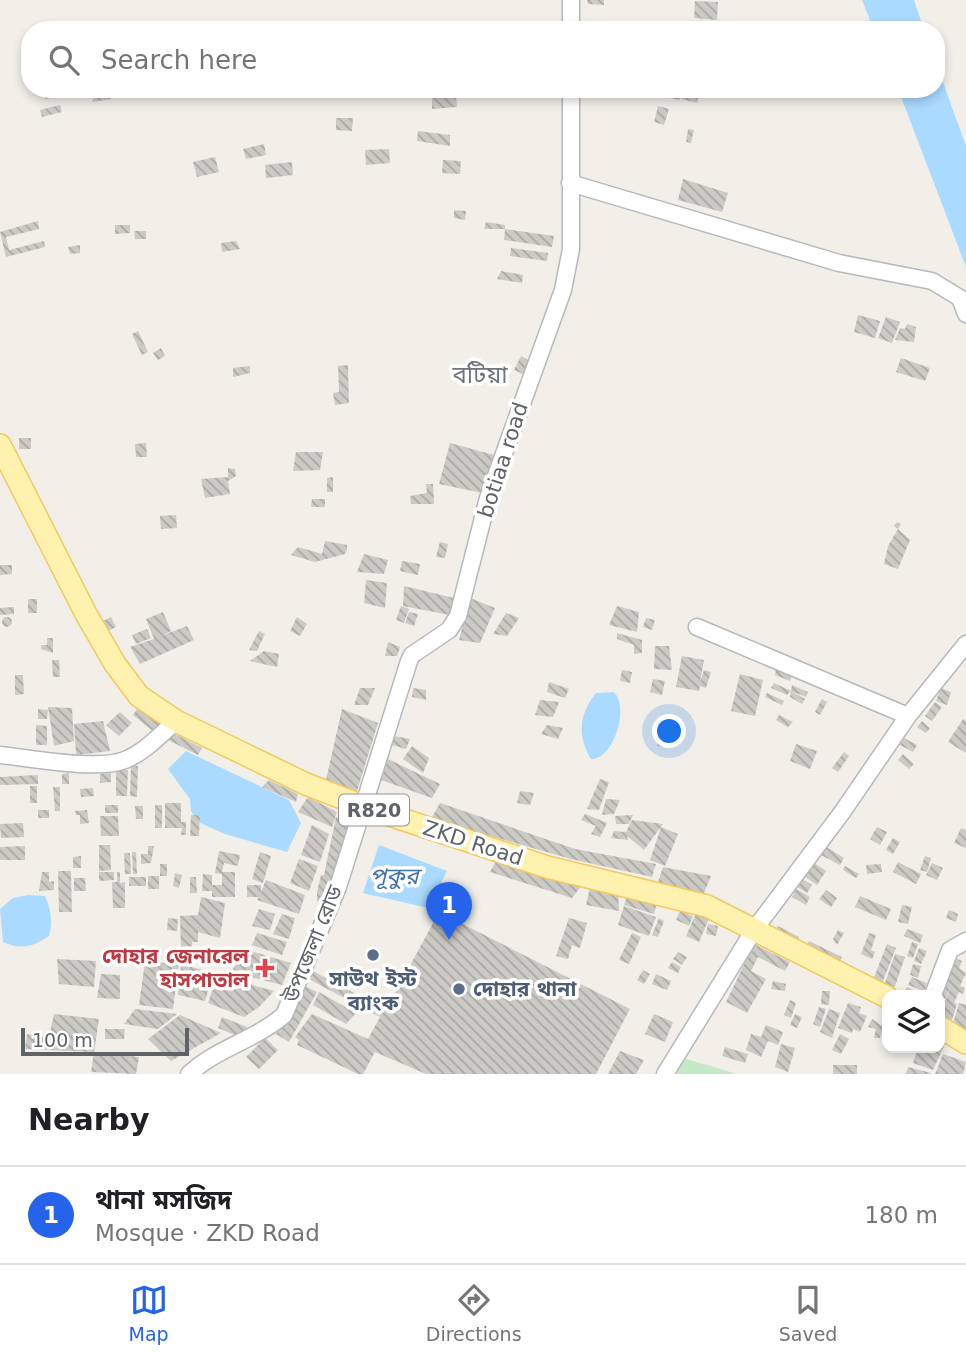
<!DOCTYPE html>
<html lang="en">
<head>
<meta charset="utf-8">
<style>
  :root { --surface:#fff; --page:#f6f6f6; --text:#202124; --muted:#757577; --line:#e0e0e0; --accent:#2563eb }
  body { margin:0; font-family:"DejaVu Sans","Noto Sans Bengali",sans-serif; background:var(--page); color:var(--text) }
  .controls { position:absolute; right:21px; bottom:21px; display:grid; overflow:hidden; border-radius:14px; box-shadow:0 4px 10px #0003 }
  .controls button { width:63px; height:63px; display:grid; place-items:center; padding:0; border:0; border-bottom:2px solid var(--line); background:var(--surface); color:var(--text); font:35px sans-serif }
  .scale { position:absolute; left:21px; bottom:18px; width:168px; box-sizing:border-box; padding-left:7px; border:4px solid #5f6368; border-top:0; font-size:19px; line-height:24px; white-space:nowrap; color:#5f6368; -webkit-text-stroke:5px #fff; paint-order:stroke }
  .you { position:absolute; left:670px; top:732px; width:24px; height:24px; margin:-18px; border:5px solid #fff; border-radius:50%; background:#1a73e8; box-shadow:0 0 0 10px #1a73e833 }
  .badge { display:grid; place-items:center; width:46px; height:46px; border-radius:50%; background:var(--accent); color:#fff; font-size:23px; font-weight:700 }
  .pin { position:absolute; translate:-50% -58px; filter:drop-shadow(0 2px 4px #0008) }
  .pin::after { content:''; position:absolute; top:37px; width:24px; height:21px; background:inherit; clip-path:polygon(0 0,100% 0,50% 100%) }
  .list { margin:0; padding:0; list-style:none }
  h2 { display:flex; justify-content:space-between; align-items:center; height:91px; margin:0; padding:0 28px; font-size:30px }
  h2 small { font-size:23px; font-weight:400; color:var(--muted) }
  .list li { display:grid; grid-template-columns:46px 1fr auto; gap:21px; align-items:center; box-sizing:border-box; height:98px; padding:0 28px; border-top:2px solid var(--line) }
  .list b { display:block; font-size:26px; white-space:nowrap }
  .list p { margin:0; font-size:23px; white-space:nowrap; color:var(--muted) }
  .list em { font-size:23px; font-style:normal; color:var(--muted) }
  .icon { flex:none; width:38px; height:38px; fill:none; stroke:currentColor; stroke-width:2; stroke-linecap:round; stroke-linejoin:round }
  .map { position:relative; flex:none; width:966px; height:1074px; overflow:hidden }
  .search { position:absolute; background:var(--surface); box-shadow:0 4px 10px #0003; left:21px; right:21px; top:21px; height:77px; display:flex; align-items:center; gap:18px; box-sizing:border-box; padding:0 24px; border-radius:28px; color:var(--muted); font-size:26px }
  .sheet { height:189px; background:var(--surface) }
  nav { display:flex; justify-content:space-around; align-items:center; box-sizing:border-box; height:98px; border-top:2px solid var(--line); background:var(--surface); font-size:19px; color:var(--muted) }
  nav a { display:grid; justify-items:center; gap:4px }
  nav .on { color:var(--accent) }
  .map>svg:first-child { display:block }
  .park { fill:#c5e8c5 }
  .water { fill:#aadaff }
  .building { fill:url(#building-back-hatch) }
  .lines { fill:none; stroke-linecap:round; stroke-linejoin:round }
  .minor-casing { stroke:#b5b8bc; stroke-width:19 }
  .major-casing { stroke:#f2c960; stroke-width:24 }
  .minor { stroke:#fff; stroke-width:16 }
  .major { stroke:#fff2af; stroke-width:21 }
  .service-dot { fill:#5c6f8a; stroke:#fff; stroke-width:2.5 }
  .health-dot { fill:#e0444e; stroke:#fff; stroke-width:2.5 }
  .labels { text-anchor:middle; stroke-width:7; stroke-linejoin:round; paint-order:stroke }
  .shield { fill:#fff; stroke:#8f9295; stroke-width:2 }
  .shield-label { font-size:19px; font-weight:bold; fill:#5f6368 }
  .street-label { font-size:21px; fill:#5f6368; stroke:#fff }
  .health-label { font-size:21px; font-weight:bold; fill:#be3a42; stroke:#fff; text-anchor:end }
  .service-label { font-size:21px; font-weight:bold; fill:#4e5e75; stroke:#fff }
  .water-label { font-size:23px; font-style:italic; fill:#4174aa; stroke:#fff }
  .quarter-label { font-size:24px; fill:#70757a; stroke:#fff }
</style>
</head>
<body>
<div class="map">
<svg width="966" height="1074" viewBox="0 0 966 1074">
  <defs>
    <pattern id="building-back-hatch" width="6" height="6" patternUnits="userSpaceOnUse" patternTransform="scale(1.75)"><rect width="6" height="6" fill="#cccac5"/><path d="M-1 5l2 2M0 0l6 6M5-1l2 2" fill="none" stroke="#a9a8a4"/></pattern>
  </defs>
  <rect width="100%" height="100%" fill="#f1efe8"/>
  <!-- park -->
  <path class="park" d="M680,1057L737,1074H675Z"/>
  <!-- water -->
  <path class="water" d="M862,0H914L924,30H874Z
    M936,63L966,146V267L898,89H936Z
    M614,692C630,708 613,760 591,759C577,736 579,714 596,693Z
    M186,751L289,800L301,823L287,852L225,834L198,822L191,811L190,799L168,769Z
    M379,845L447,871L428,908L363,893Z
    M28,895L45,896C51,910 53,921 49,936C32,947 22,950 3,942L0,909L13,898Z"/>
  <!-- building -->
  <path class="building" d="M587,0H604V5L588,4Z
    M695,1L718,2L717,20L694,18Z
    M46,89H53L57,97L45,99Z
    M97,89H109L111,99L92,102Z
    M665,90L681,94L680,100L664,97Z
    M683,93L699,96L697,103L681,99Z
    M456,96L457,107L432,109V97Z
    M60,105L62,112L42,117L40,110Z
    M658,106L669,109L664,125L654,122Z
    M336,118H353L352,131L336,130Z
    M688,129L694,130L691,143L686,142Z
    M418,131L450,135V146L417,141Z
    M264,144L266,155L246,159L243,149Z
    M389,149L390,163L366,165L365,150Z
    M215,157L219,172L197,177L193,162Z
    M443,160L461,161L460,174L442,173Z
    M292,162L293,175L266,178L265,165Z
    M683,179L728,193L722,212L678,200Z
    M454,210L466,211L465,220L454,218Z
    M38,221L39,229L6,237L9,250L44,241L45,247L6,257L0,232Z
    M486,222L505,225V229H484Z
    M115,225H130V233L115,234Z
    M505,229L554,236L552,247L504,240Z
    M134,231H146V239H135Z
    M236,241L240,249L222,252L221,243Z
    M80,245V253L70,254L68,247Z
    M511,248L548,253L547,261L510,256Z
    M501,271L523,275L522,283L497,279Z
    M858,315L880,321L875,338L854,332Z
    M886,317L900,322L892,343L878,338Z
    M907,324L916,327L914,342L895,340L900,328L905,329Z
    M138,331L148,352L142,355L132,334Z
    M161,348L165,356L158,360L153,353Z
    M521,356L530,361L523,374L514,370Z
    M901,358L930,368L925,381L896,372Z
    M348,365L349,403L335,405L333,393L339,392L338,366Z
    M250,366V373L233,377V368Z
    M19,438H31V449H19Z
    M146,443L147,457H136L135,444Z
    M450,443L498,456L487,494L439,484Z
    M296,452H323L320,470L293,471Z
    M228,468L235,469L236,476L228,481L230,494L205,498L201,479L228,477Z
    M333,477V492H327V478Z
    M426,484H433L434,504H411L410,496L427,493Z
    M312,499H325V507H311Z
    M176,515L177,528L161,529L160,516Z
    M897,522L901,524L898,529L910,540L898,569L884,564L888,546L898,529L894,526Z
    M325,541L347,545V550L345,554L315,562L291,555L298,547L322,554Z
    M440,542L448,544L445,558L436,557Z
    M364,554L388,560L384,574L357,572Z
    M402,561L420,564L418,575L400,571Z
    M0,565H12V574L0,575Z
    M366,580L387,583L385,608L364,603Z
    M404,586L458,599L455,616L403,606Z
    M470,598L495,608L480,643L459,640Z
    M28,599H37V613H28Z
    M401,606L409,609L404,623L396,620Z
    M617,606L639,612L637,632L609,625Z
    M14,607V614L0,615V608Z
    M163,612L171,631L161,636L187,626L194,640L140,664L130,647L154,639L146,619Z
    M409,612L418,614L414,626L405,623Z
    M506,613L519,618L507,636L493,634Z
    M2 622a5 5 0 1 1 10 0a5 5 0 1 1-10 0Z
    M111,617L116,627L108,631L103,621Z
    M297,617L307,624L300,636L290,631Z
    M646,618L655,620L652,630L643,627Z
    M147,629L151,638L136,644L132,635Z
    M259,631L265,634L257,651L249,650Z
    M617,633L642,640V653L634,654V645L617,639Z
    M47,638H53V653L41,649V645H47Z
    M388,642L400,647L397,656H385Z
    M655,646H669L672,670L654,669Z
    M264,651L279,654L277,667L250,661Z
    M682,656L704,660L700,682L704,670L711,672L706,688L700,686L699,691L676,687Z
    M52,660H59L60,677H53Z
    M776,668L792,675L790,681L775,675Z
    M622,670L632,672L630,683L620,681Z
    M740,674L763,680L755,716L731,711Z
    M15,675H23L24,694L15,695Z
    M653,679L665,681L662,695L650,692Z
    M549,682L569,689L565,698L547,692Z
    M774,683L791,691L792,685L808,692L806,697L791,691L805,699L802,704L790,697L791,691L787,695L771,688Z
    M360,688H375L368,705H354Z
    M413,688L426,690V700L412,697Z
    M941,688L951,692L947,705L936,701Z
    M767,693L784,701L782,705L765,697Z
    M822,699L827,702L820,715L815,712Z
    M540,700L559,702L553,717L535,715Z
    M935,702L942,707L932,721L925,716Z
    M139,706L161,723L154,732L133,715Z
    M48,707L72,708L74,741L54,746Z
    M38,709L48,710L47,719H38Z
    M342,709L378,723L357,791L326,780Z
    M120,712L132,723L119,736L106,725Z
    M779,715L793,722L788,727L776,720Z
    M963,719L966,721V753L948,742Z
    M103,721L110,751L76,755L74,724Z
    M922,721L930,728L926,733L917,727Z
    M36,725L47,726V745H36Z
    M547,725L563,728L558,739L541,734Z
    M171,732L202,748L198,755L166,739Z
    M658,735H669V747L657,746Z
    M394,736L410,739L406,749L392,745Z
    M904,738L917,745L913,752L900,745Z
    M796,744L817,751L810,769L790,761Z
    M412,746L429,758L423,773L403,759Z
    M844,752L849,756L838,772L832,768Z
    M903,754L914,764L909,769L898,760Z
    M388,759L440,784L432,798L381,780Z
    M131,766H138L137,797L130,796Z
    M116,770H128L127,796H116Z
    M69,773V784H62V774Z
    M111,773V782L100,783V774Z
    M38,775V784L0,785V777Z
    M600,779L609,782L599,810L587,809Z
    M269,780L298,794L296,802L262,787Z
    M30,786H37V803H30Z
    M53,787H60V811H55Z
    M93,788L94,796L81,797L80,789Z
    M520,791L534,793L530,805L517,803Z
    M308,797L337,812L332,827L298,812Z
    M606,799L620,800L614,814L602,815Z
    M165,803H181V822H186V835H181L182,828H165Z
    M440,803L575,849L656,864L652,877L571,859L431,819Z
    M105,805H118V813H105Z
    M155,805H162V828H155Z
    M135,806H143V819H136Z
    M38,810H49V818H38Z
    M87,810L89,823L80,824V815H76L75,811Z
    M585,814L607,823L600,837L591,834L596,826L581,820Z
    M191,815H200L199,836H190Z
    M633,815L629,824H616L615,816Z
    M100,816H118L119,836H101Z
    M336,817L349,820L334,894L325,903L317,901V892L321,875H324Z
    M632,820L663,824L644,850L627,836L628,840L611,838L614,831L626,832Z
    M23,823L24,837L1,838L0,824Z
    M312,825L329,834L320,862L301,855Z
    M661,827L678,834L665,866L650,860Z
    M877,827L887,832L880,845L870,839Z
    M961,828L966,830V848L954,843Z
    M893,838L900,842L893,854L886,850Z
    M820,843L844,858L840,865L815,852Z
    M99,845H110L111,870L99,871Z
    M25,846V860H0V847Z
    M148,846H154L151,863L141,864V854H148Z
    M219,851L240,855L238,866L224,863L222,872H235V897H212V891H202L203,874L212,875V885H222V874L215,873Z
    M132,852H136L137,874H133Z
    M260,852L271,856L263,883L252,879Z
    M124,853H130L131,874H125Z
    M81,856V868H73V857Z
    M925,856L931,858L927,872L920,870Z
    M299,859L318,866L309,891L290,883Z
    M810,860L826,871L817,885L801,874Z
    M496,861L581,886L572,898L490,872Z
    M898,862L921,874L916,884L893,872Z
    M932,863L943,868L937,880L926,875Z
    M160,864H167V876H160Z
    M881,864L882,872L867,874L866,865Z
    M845,866L859,874L856,878L843,870Z
    M663,867L711,876L704,893L658,882Z
    M58,871H71L72,912H59Z
    M42,872H49V882L54,881V890L39,891Z
    M99,872H114V880L99,881Z
    M117,872H120V883L125,882V908H113L112,882H117Z
    M175,873L182,875L179,888L173,886Z
    M148,876H159V889H148Z
    M129,877H146V886H129Z
    M190,877H196L197,893H190Z
    M799,877L812,885L807,893L794,885Z
    M74,878H85L86,891H74Z
    M266,880L305,895L299,914L257,900L259,897H247V885H261V892Z
    M590,887L618,891L619,911L586,905Z
    M796,889L810,897L806,905L792,897Z
    M826,890L837,898L831,907L819,899Z
    M628,894L657,903L654,914L624,905Z
    M860,896L891,909L886,920L855,907Z
    M201,897L225,903L220,938L198,932V942H192V950L181,951L180,916L198,915Z
    M902,905L912,907L908,924L898,922Z
    M624,906L656,917L649,936L618,925Z
    M259,909L275,914L270,930L252,926Z
    M949,910L958,914L956,922L946,918Z
    M680,911L693,916L689,926L676,920Z
    M439,912L630,1009L596,1074H426L375,1052L363,1074H358L297,1045L299,1040L295,1037L312,1014L368,1039L380,1017L305,977L307,968L386,1010Z
    M696,913L709,919L699,942L686,936Z
    M282,914L295,918L289,939L273,934Z
    M168,918L178,919L177,931L167,930Z
    M569,918L587,923L580,948L572,945L568,959L556,956Z
    M659,918L664,921L658,937L652,935Z
    M708,924L718,926L716,936L706,934Z
    M778,926L799,937L797,942L775,931Z
    M907,929L923,935L920,943L904,936Z
    M838,930L844,933L837,945L833,939Z
    M257,933L287,942L282,955L252,945Z
    M632,933L641,937L629,964L619,960Z
    M869,933L876,935L871,950L875,952L872,959L861,954Z
    M809,941L842,957L838,966L805,950Z
    M912,942L918,944L913,958L907,956Z
    M754,944L790,962L785,971L758,957L751,971L766,979L747,1013L726,1002Z
    M887,944L896,948L882,983L873,980Z
    M219,948H238V956L241,948L291,963L282,985L232,972L238,957H218Z
    M919,948L927,951L921,964L914,961Z
    M678,952L687,957L682,965L673,959Z
    M895,954L905,957L894,989L884,986Z
    M953,957L962,961L959,968L966,973L960,986L965,988L963,994L959,992L954,1003L957,1004L952,1020L940,1015V999L945,1001L952,984L945,999L940,996Z
    M57,959L96,961L94,987L59,984Z
    M145,962L179,963L173,1009L139,1005Z
    M672,962L681,967L678,973L668,968Z
    M181,964L214,973L205,1001L178,995Z
    M913,964L921,966L918,978L910,975Z
    M643,970L650,974L644,984L637,980Z
    M101,974L120,975V999L97,998Z
    M656,974L671,981L667,990L652,984Z
    M217,975L274,991L259,1007L244,1017L208,1003Z
    M912,977L927,983L924,991L908,985Z
    M773,981L786,984L785,991L771,989Z
    M305,986L317,992L289,1042L276,1034Z
    M907,987L923,995H903Z
    M822,991H830L829,1005L821,1004Z
    M319,992L356,1013L346,1024L313,1005Z
    M790,1000L796,1003L791,1018L784,1015Z
    M848,1003L861,1007L859,1013L867,1016L860,1032L853,1029L852,1033L838,1028Z
    M959,1003L966,1005V1031L952,1027Z
    M819,1007L826,1009L820,1027L813,1024Z
    M135,1009L177,1014L158,1029L124,1024Z
    M829,1009L840,1013L832,1038L820,1032Z
    M54,1014L99,1019L94,1052L25,1049L27,1034L49,1037Z
    M654,1014L673,1022L665,1042L645,1034Z
    M795,1014L802,1017L797,1028L790,1025Z
    M180,1015L221,1033L171,1061L148,1039Z
    M222,1017L247,1027L242,1038L218,1028Z
    M872,1019L884,1027L880,1038H874L876,1029L868,1027Z
    M766,1025L783,1032L778,1045L768,1041L761,1057L746,1050L751,1034L761,1037Z
    M105,1029H125L124,1039H105Z
    M840,1034L849,1039L841,1054L832,1050Z
    M265,1038L278,1050L259,1069L246,1057Z
    M940,1039L946,1042L933,1070L913,1063L918,1048H940Z
    M781,1044L795,1048L788,1072L775,1067Z
    M725,1047L748,1054L745,1063L722,1056Z
    M620,1051L644,1060L636,1074H608Z
    M94,1052L139,1057L136,1074L91,1072Z
    M943,1054L966,1062L963,1074H935Z
    M833,1065H857V1074H833Z
    M908,1067L931,1073L930,1074H906Z"/>
  <g class="lines">
    <!-- minor casing -->
    <g class="minor-casing">
      <path id="minor" d="M571,30V0
        M570,183L839,263L932,281L960,298L966,314
        M697,627L908,716
        M0,755C30,758 98,771 125,760C145,752 160,735 176,721
        M933,995L950,950L966,941
        M189,1074C217,1048 255,1040 284,1015L338,887L409,661L412,655L449,630L458,616L488,498L563,290L571,249V89
        M665,1074L754,930L843,811L908,716L966,644"/>
    </g>
    <!-- major casing -->
    <g class="major-casing">
      <path id="major" d="M0,445L86,614L115,664L139,696L176,721L306,784L365,807L547,867L707,906L887,997
        M940,1027L966,1043"/>
    </g>
    <!-- minor -->
    <use href="#minor" class="minor"/>
    <!-- major -->
    <use href="#major" class="major"/>
  </g>
  <!-- markers -->
  <g class="service-dot">
    <circle cx="373" cy="955" r="7"/>
    <circle cx="459" cy="989" r="7"/>
  </g>
  <path class="health-dot" d="M261.5 957.5h7v7h7v7h-7v7h-7v-7h-7v-7h7z"/>
  <g class="labels">
    <!-- shield labels -->
    <rect class="shield" x="339" y="794.5" width="70" height="31" rx="5"/>
    <g class="shield-label">
      <text x="374" y="817">R820</text>
    </g>
    <!-- street labels -->
    <g class="street-label">
      <text transform="translate(503 460) rotate(-72)" y="7">botiaa road</text>
      <text transform="translate(473 843) rotate(18)" y="7">ZKD Road</text>
      <text transform="translate(313 944) rotate(-68)" y="7">উপজেলা রোড</text>
    </g>
    <!-- health labels -->
    <g class="health-label">
      <text x="249" y="963">দোহার জেনারেল<tspan x="249" dy="24">হাসপাতাল</tspan></text>
    </g>
    <!-- service labels -->
    <g class="service-label">
      <text x="373" y="986">সাউথ ইস্ট<tspan x="373" dy="24">ব্যাংক</tspan></text>
      <text x="473" y="996" text-anchor="start">দোহার থানা</text>
    </g>
    <!-- water labels -->
    <g class="water-label">
      <text x="394" y="884">পূকুর</text>
    </g>
    <!-- quarter labels -->
    <g class="quarter-label">
      <text x="480" y="383">বটিয়া</text>
    </g>
  </g>
</svg>
<div class="controls">
<button><svg class="icon" aria-label="layers" viewBox="0 0 24 24"><path d="M12 4l9 5-9 5-9-5zM3 14l9 5 9-5"/></svg></button>
</div>
<div class="scale">100 m</div>
<div class="you"></div>
<div class="pin badge" style="left:449px;top:940px">1</div>
<div class="search"><svg class="icon" aria-label="search" viewBox="0 0 24 24"><circle cx="10" cy="10" r="6"/><path d="M15 15l6 6"/></svg>Search here</div>
</div>
<section class="sheet">
<h2>Nearby<small></small></h2>
<ul class="list">
<li><span class="badge">1</span><div><b>থানা মসজিদ</b><p>Mosque · ZKD Road</p></div><em>180 m</em></li>
</ul>
</section>
<nav>
<a class="on"><svg class="icon" aria-label="map" viewBox="0 0 24 24"><path d="M3 6l6-2 6 2 6-2v14l-6 2-6-2-6 2zM9 4v14M15 6v14"/></svg>Map</a>
<a><svg class="icon" aria-label="directions" viewBox="0 0 24 24"><path d="M12 3l9 9-9 9-9-9zM9 14v-3h6M13 9l2 2-2 2"/></svg>Directions</a>
<a><svg class="icon" aria-label="saved" viewBox="0 0 24 24"><path d="M7 4h10v16l-5-4-5 4z"/></svg>Saved</a>
</nav>
</body>
</html>
